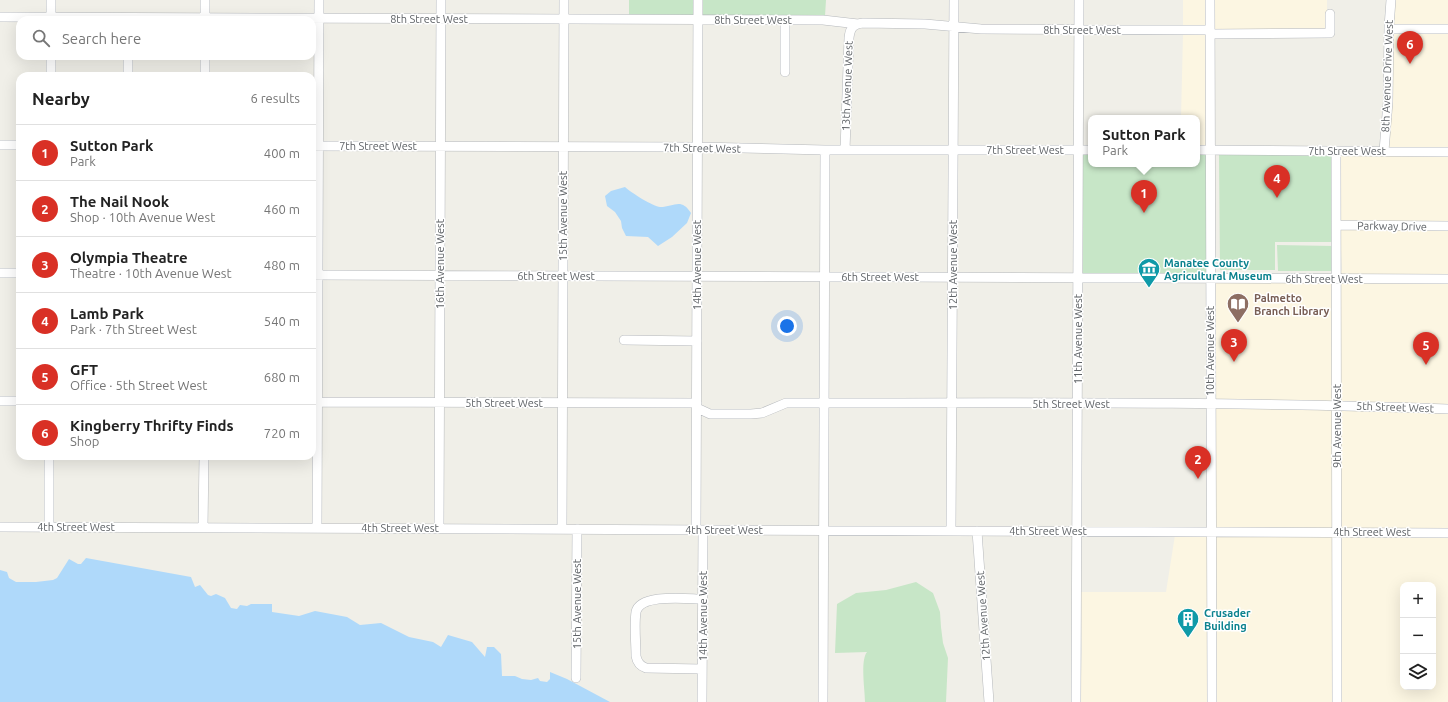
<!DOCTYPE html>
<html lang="en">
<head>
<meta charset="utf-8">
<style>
  :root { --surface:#fff; --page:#f2f2f2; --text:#222; --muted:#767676; --line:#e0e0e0; --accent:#d93025 }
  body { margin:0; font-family:Ubuntu,sans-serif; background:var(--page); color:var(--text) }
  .controls { position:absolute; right:12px; bottom:12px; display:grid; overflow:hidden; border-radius:8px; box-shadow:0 4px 16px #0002 }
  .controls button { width:36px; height:36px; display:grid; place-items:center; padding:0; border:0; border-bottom:1px solid var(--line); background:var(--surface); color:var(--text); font:20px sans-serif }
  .you { position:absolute; left:787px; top:326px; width:14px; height:14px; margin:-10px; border:3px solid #fff; border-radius:50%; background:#1a73e8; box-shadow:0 0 0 6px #1a73e833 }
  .badge { display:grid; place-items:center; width:26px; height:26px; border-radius:50%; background:var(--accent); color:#fff; font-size:13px; font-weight:700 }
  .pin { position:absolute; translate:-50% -33px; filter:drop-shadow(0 1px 2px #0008) }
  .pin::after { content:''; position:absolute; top:21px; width:14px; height:12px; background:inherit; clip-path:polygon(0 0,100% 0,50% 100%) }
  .popup { position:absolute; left:1088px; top:115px; width:112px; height:52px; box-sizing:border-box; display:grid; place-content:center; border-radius:8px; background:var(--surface); filter:drop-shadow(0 1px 3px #0005); font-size:13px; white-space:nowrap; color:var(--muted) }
  .popup b { font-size:15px; color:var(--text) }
  .popup::after { content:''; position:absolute; left:50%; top:100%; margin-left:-8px; border:8px solid transparent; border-top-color:var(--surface) }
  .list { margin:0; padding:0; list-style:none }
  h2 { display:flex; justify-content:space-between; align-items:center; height:52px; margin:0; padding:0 16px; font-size:17px }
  h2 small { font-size:13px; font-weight:400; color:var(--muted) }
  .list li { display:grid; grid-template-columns:26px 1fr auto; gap:12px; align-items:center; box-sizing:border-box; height:56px; padding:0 16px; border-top:1px solid var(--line) }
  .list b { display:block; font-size:15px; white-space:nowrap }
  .list p { margin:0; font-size:13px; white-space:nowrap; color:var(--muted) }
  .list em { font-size:13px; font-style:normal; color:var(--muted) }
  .icon { flex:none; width:22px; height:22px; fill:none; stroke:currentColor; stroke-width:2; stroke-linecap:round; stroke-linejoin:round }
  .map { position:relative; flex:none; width:1448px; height:702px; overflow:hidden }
  .search { position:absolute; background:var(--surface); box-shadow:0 4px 16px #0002; left:16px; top:16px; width:300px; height:44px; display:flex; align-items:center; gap:10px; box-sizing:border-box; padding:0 14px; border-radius:12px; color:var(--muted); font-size:15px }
  .panel { position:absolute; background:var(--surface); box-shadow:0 4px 16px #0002; left:16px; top:72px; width:300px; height:388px; border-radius:12px }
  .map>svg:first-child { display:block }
  .commercial { fill:#fcf6e2; fill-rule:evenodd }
  .green { fill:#c7e6c7 }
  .water { fill:#afd9fa }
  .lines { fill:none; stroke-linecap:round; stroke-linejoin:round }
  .minor-casing { stroke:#b5b8bc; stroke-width:10 }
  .minor { stroke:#fff; stroke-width:9 }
  .labels { text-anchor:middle; stroke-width:3; stroke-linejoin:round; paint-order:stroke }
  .street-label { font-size:11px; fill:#5f6367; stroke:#fff }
  .culture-label { font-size:11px; font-weight:bold; fill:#0d838f; stroke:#fff; text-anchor:start }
  .education-label { font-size:11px; font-weight:bold; fill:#785e54; stroke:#fff; text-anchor:start }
</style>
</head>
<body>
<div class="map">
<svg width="1448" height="702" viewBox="0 0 1448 702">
  <rect width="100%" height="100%" fill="#f0efe8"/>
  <!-- commercial -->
  <path class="commercial" d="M1183,0H1207V27L1183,26Z
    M1213,0H1327V30H1213Z
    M1394,0H1448V26L1392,25Z
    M1392,33H1448V148H1387Z
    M1183,34H1207V146H1197V118H1181Z
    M1340,155H1448V223L1340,222Z
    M1340,229L1448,230V276L1340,275V271L1342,270Z
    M1213,282H1334V401L1214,400Z
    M1340,282L1448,283V405L1341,401Z
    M1214,407L1334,409V528H1215Z
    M1341,409L1448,412V529H1340Z
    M1175,535H1209L1208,702H1080L1082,652L1081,592H1166Z
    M1215,535L1334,536V702H1215Z
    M1340,536H1448V702H1341ZM1403,585H1433V687H1403Z"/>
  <!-- green -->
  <path class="green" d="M629,0H693V16L629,15Z
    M703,0H826L825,16H703Z
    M1081,153H1091V164H1197V153H1208V273L1081,275Z
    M1335,153L1334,242H1275V270H1220L1219,154Z
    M1277,245L1334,246V271H1278Z
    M916,582L933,593L940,612L941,627L943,643L948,658L946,702H865C865,690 860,661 867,652L835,653L837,604L856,593L886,590Z"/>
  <!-- water -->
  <path class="water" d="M625,187C630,192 654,207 660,207C674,207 681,197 691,213L687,223L672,237L658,246L648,237L626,236L622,228L621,221L615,212L607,206L605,196L611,191Z
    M86,558L191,577L195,587L200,585L208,595L211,596L216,594L225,598L231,608L237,609L240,605L247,606L251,604H272V612L299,616L315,611L347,617L360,625L381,623L409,637L433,642L441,647L448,635L472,642L485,657L487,647H494L501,654L502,676H515L522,679L531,680L538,678L540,681L547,682L550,679V672L567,679L610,702H0V570L7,572L9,578L16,582H36L53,580L57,578L69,559L78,564H81Z"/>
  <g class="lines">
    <!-- minor casing -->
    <g class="minor-casing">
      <path id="minor" d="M1210,0L1212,702
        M0,17L823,20L858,24
        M51,20V0
        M205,20V0
        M1389,29H1448
        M1210,34L1330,33V14
        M785,72V20
        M51,76V56
        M128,76V56
        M205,76V56
        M0,145H20
        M312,146L698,147L825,150H1091
        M845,150L849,38C850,28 853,24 863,23L925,24L981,29L1210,30
        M1197,150L1448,152
        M1336,151L1337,702
        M1384,151L1388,102L1389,27L1391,0
        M1337,225L1448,226
        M0,273H20
        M312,275L1448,279
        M624,340L697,341
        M0,401H20
        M313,402L697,403
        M697,408L710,414H751L762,413L786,403C1006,403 1227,401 1448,409
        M0,527L1448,533
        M49,527V456
        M203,528L204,456
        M317,528L319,0
        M439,528L441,0
        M562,529L564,0
        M696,530L698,0
        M951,531L954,0
        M977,531L989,702
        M702,669L646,668C640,666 637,662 636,656C636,643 634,625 636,612C640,593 688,599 703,599
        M576,678L577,529
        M702,702L703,530
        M823,702L825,150
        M1076,702L1079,0"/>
    </g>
    <!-- minor -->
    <use href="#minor" class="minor"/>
  </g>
  <!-- icons -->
  <defs>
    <g id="museum-pin" transform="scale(1.15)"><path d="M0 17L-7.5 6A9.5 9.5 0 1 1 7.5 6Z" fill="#0f9aa8" stroke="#fff"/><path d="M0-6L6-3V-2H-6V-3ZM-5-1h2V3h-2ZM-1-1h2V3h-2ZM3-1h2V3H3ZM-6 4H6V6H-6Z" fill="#fff"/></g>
    <g id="library-pin" transform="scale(1.15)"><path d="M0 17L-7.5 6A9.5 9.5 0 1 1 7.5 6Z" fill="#8d6e63" stroke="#fff"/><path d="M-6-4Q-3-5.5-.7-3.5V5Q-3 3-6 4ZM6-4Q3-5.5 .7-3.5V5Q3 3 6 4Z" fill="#fff"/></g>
    <g id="building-pin" transform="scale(1.15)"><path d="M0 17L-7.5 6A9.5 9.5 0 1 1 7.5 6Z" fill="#0f9aa8" stroke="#fff"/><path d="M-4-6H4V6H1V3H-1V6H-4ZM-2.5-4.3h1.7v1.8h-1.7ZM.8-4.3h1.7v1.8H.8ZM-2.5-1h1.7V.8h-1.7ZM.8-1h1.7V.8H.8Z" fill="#fff"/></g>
  </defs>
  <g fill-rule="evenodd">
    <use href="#museum-pin" x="1149" y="269"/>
    <use href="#library-pin" x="1238" y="304"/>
    <use href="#building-pin" x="1188" y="619"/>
  </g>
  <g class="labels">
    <!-- street labels -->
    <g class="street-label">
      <text x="429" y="23">8th Street West</text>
      <text x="753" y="24">8th Street West</text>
      <text x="1082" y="34">8th Street West</text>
      <text transform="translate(1387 76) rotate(-88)" y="4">8th Avenue Drive West</text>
      <text transform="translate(847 86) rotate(-88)" y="4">13th Avenue West</text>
      <text x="378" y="150">7th Street West</text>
      <text transform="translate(702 148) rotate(1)" y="4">7th Street West</text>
      <text x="1025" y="154">7th Street West</text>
      <text x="1347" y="155">7th Street West</text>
      <text transform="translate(563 216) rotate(-90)" y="4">15th Avenue West</text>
      <text transform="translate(1392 226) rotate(1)" y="4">Parkway Drive</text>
      <text transform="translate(440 264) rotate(-90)" y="4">16th Avenue West</text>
      <text transform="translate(697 265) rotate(-90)" y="4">14th Avenue West</text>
      <text transform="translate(953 265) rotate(-90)" y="4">12th Avenue West</text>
      <text x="556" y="280">6th Street West</text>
      <text x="880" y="281">6th Street West</text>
      <text x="1324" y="283">6th Street West</text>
      <text transform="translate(1078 339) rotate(-90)" y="4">11th Avenue West</text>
      <text transform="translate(1210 351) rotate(-90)" y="4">10th Avenue West</text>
      <text x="504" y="407">5th Street West</text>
      <text x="1071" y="408">5th Street West</text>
      <text transform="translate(1395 407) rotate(2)" y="4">5th Street West</text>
      <text transform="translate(1337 426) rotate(-90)" y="4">9th Avenue West</text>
      <text x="76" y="531">4th Street West</text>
      <text x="400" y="532">4th Street West</text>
      <text x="724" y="534">4th Street West</text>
      <text x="1048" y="535">4th Street West</text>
      <text x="1372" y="536">4th Street West</text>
      <text transform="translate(577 604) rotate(-90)" y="4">15th Avenue West</text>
      <text transform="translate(703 616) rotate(-90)" y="4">14th Avenue West</text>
      <text transform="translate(983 616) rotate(-94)" y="4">12th Avenue West</text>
    </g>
    <!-- culture labels -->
    <g class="culture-label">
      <text x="1164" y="267">Manatee County<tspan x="1164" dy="13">Agricultural Museum</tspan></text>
      <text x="1204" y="617">Crusader<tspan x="1204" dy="13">Building</tspan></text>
    </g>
    <!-- education labels -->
    <g class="education-label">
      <text x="1254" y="302">Palmetto<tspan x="1254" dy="13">Branch Library</tspan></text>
    </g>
  </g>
</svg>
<div class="controls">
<button>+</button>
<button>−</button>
<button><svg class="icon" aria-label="layers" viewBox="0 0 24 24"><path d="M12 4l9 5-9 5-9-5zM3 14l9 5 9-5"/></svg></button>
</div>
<div class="you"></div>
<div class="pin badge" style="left:1144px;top:213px">1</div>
<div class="popup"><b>Sutton Park</b>Park</div>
<div class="pin badge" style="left:1198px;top:479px">2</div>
<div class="pin badge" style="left:1234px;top:362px">3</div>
<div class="pin badge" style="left:1277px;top:198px">4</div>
<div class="pin badge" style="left:1426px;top:365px">5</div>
<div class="pin badge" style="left:1410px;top:64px">6</div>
<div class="search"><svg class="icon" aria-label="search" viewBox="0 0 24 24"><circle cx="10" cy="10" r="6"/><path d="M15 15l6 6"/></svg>Search here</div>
<section class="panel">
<h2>Nearby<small>6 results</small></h2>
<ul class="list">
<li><span class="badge">1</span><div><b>Sutton Park</b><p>Park</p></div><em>400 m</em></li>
<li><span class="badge">2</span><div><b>The Nail Nook</b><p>Shop · 10th Avenue West</p></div><em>460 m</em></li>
<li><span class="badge">3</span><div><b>Olympia Theatre</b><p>Theatre · 10th Avenue West</p></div><em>480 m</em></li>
<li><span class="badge">4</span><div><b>Lamb Park</b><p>Park · 7th Street West</p></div><em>540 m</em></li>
<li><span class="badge">5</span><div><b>GFT</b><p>Office · 5th Street West</p></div><em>680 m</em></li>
<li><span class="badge">6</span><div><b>Kingberry Thrifty Finds</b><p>Shop</p></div><em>720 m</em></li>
</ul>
</section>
</div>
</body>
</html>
